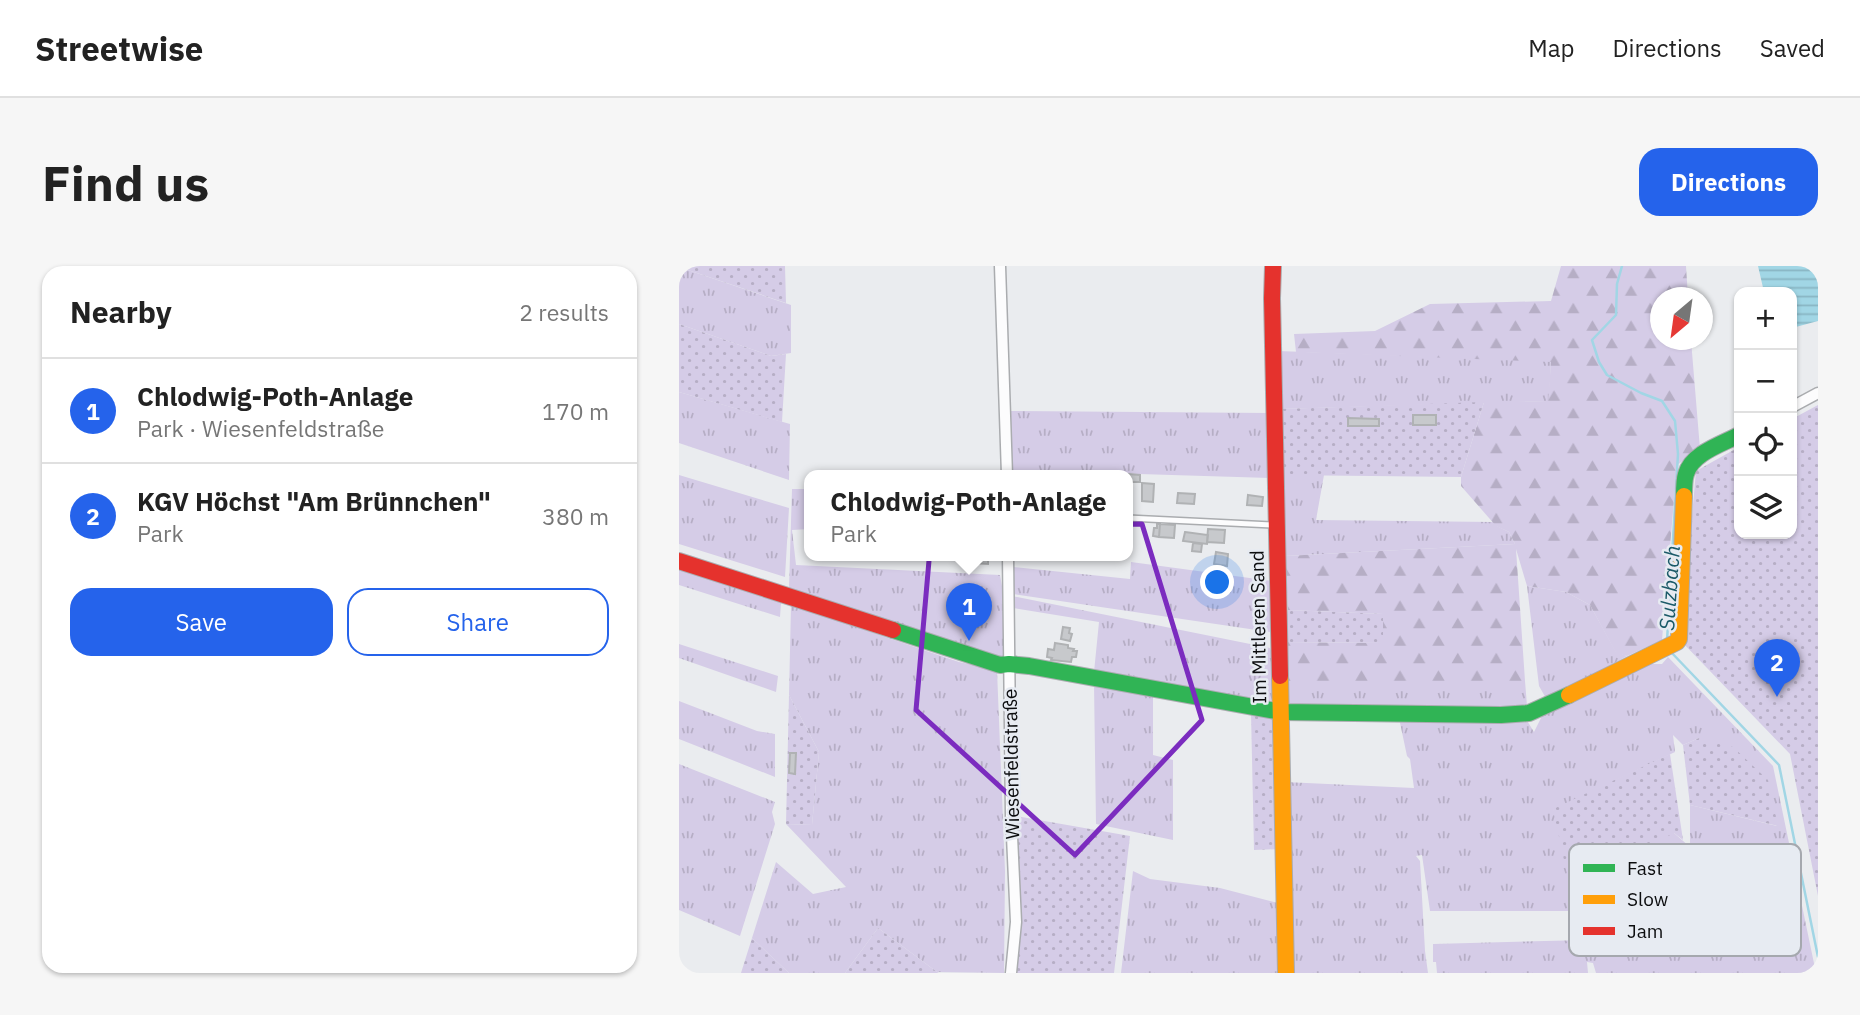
<!DOCTYPE html>
<html lang="en">
<head>
<meta charset="utf-8">
<style>
  :root { --surface:#fff; --page:#f6f6f6; --text:#222; --muted:#767676; --line:#e0e0e0; --accent:#2563eb }
  body { margin:0; font-family:"IBM Plex Sans",sans-serif; background:var(--page); color:var(--text) }
  .controls { position:absolute; right:21px; top:21px; display:grid; overflow:hidden; border-radius:14px; box-shadow:0 2px 5px #0004 }
  .controls button { width:63px; height:63px; display:grid; place-items:center; padding:0; border:0; border-bottom:2px solid var(--line); background:var(--surface); color:var(--text); font:35px sans-serif }
  .compass { position:absolute; left:971px; top:21px; width:63px; height:63px; border-radius:50%; background:var(--surface); box-shadow:0 2px 5px #0004; rotate:209deg }
  .you { position:absolute; left:539px; top:317px; width:24px; height:24px; margin:-18px; border:5px solid #fff; border-radius:50%; background:#1a73e8; box-shadow:0 0 0 10px #1a73e833 }
  .badge { display:grid; place-items:center; width:46px; height:46px; border-radius:50%; background:var(--accent); color:#fff; font-size:23px; font-weight:700 }
  .pin { position:absolute; translate:-50% -58px; filter:drop-shadow(0 2px 4px #0008) }
  .pin::after { content:''; position:absolute; top:37px; width:24px; height:21px; background:inherit; clip-path:polygon(0 0,100% 0,50% 100%) }
  .popup { position:absolute; left:125px; top:204px; width:329px; height:91px; box-sizing:border-box; display:grid; place-content:center; border-radius:14px; background:var(--surface); filter:drop-shadow(0 2px 5px #0005); font-size:23px; white-space:nowrap; color:var(--muted) }
  .popup b { font-size:26px; color:var(--text) }
  .popup::after { content:''; position:absolute; left:50%; top:100%; margin-left:-14px; border:14px solid transparent; border-top-color:var(--surface) }
  .list { margin:0; padding:0; list-style:none }
  h2 { display:flex; justify-content:space-between; align-items:center; height:91px; margin:0; padding:0 28px; font-size:30px }
  h2 small { font-size:23px; font-weight:400; color:var(--muted) }
  .list li { display:grid; grid-template-columns:46px 1fr auto; gap:21px; align-items:center; box-sizing:border-box; height:105px; padding:0 28px; border-top:2px solid var(--line) }
  .list b { display:block; font-size:26px; white-space:nowrap }
  .list p { margin:0; font-size:23px; white-space:nowrap; color:var(--muted) }
  .list em { font-size:23px; font-style:normal; color:var(--muted) }
  .actions { display:flex; gap:14px; padding:21px 28px }
  .actions a { flex:1; padding:16px 0; border:2px solid var(--accent); border-radius:21px; text-align:center; font-size:24px; color:var(--accent) }
  .actions .main { background:var(--accent); color:#fff }
  .icon { flex:none; width:38px; height:38px; fill:none; stroke:currentColor; stroke-width:2; stroke-linecap:round; stroke-linejoin:round }
  .map { position:relative; flex:none; width:1139px; height:707px; overflow:hidden; border-radius:21px }
  header { display:flex; align-items:center; gap:42px; box-sizing:border-box; height:98px; padding:0 35px; background:var(--surface); border-bottom:2px solid var(--line) }
  header strong { font-size:33px }
  nav { display:flex; gap:38px; margin-inline-start:auto; font-size:24px }
  .intro { display:flex; align-items:center; justify-content:space-between; box-sizing:border-box; height:168px; padding:0 42px }
  h1 { margin:0; font-size:49px }
  .button { padding:18px 32px; border-radius:21px; background:var(--accent); color:#fff; font-size:24px; font-weight:700 }
  main { display:flex; gap:42px; padding:0 42px }
  aside { flex:1; background:var(--surface); border-radius:21px; box-shadow:0 2px 5px #0004 }
  .map>svg:first-child { display:block }
  .grass { fill:url(#grass-tufts); fill-rule:evenodd }
  .forest { fill:url(#forest-firs) }
  .garden { fill:url(#garden-dots) }
  .water { fill:url(#water-rules) }
  .lines { fill:none; stroke-linecap:round; stroke-linejoin:round }
  .stream { stroke:#a1d6e5; stroke-width:2.5 }
  .building { fill:#c7c9cc; stroke:#b0b2b4; stroke-width:2 }
  .lane-casing { stroke:#aaacaf; stroke-width:8 }
  .street-casing { stroke:#aaacaf; stroke-width:13 }
  .fast-casing { stroke:#aaacaf; stroke-width:18 }
  .slow-casing { stroke:#aaacaf; stroke-width:18 }
  .jam-casing { stroke:#aaacaf; stroke-width:18 }
  .lane { stroke:#fcfcfd; stroke-width:5 }
  .street { stroke:#fcfcfd; stroke-width:10 }
  .fast { stroke:#30b455; stroke-width:16 }
  .slow { stroke:#ff9f0a; stroke-width:16 }
  .jam { stroke:#e5322d; stroke-width:16 }
  .marked { fill:none; stroke:#7b2cbf; stroke-width:5; stroke-linejoin:round }
  .labels { text-anchor:middle; stroke-width:5; stroke-linejoin:round; paint-order:stroke }
  .street-label { font-size:19px; fill:#0c0d0f; stroke:#e7ebf2 }
  .water-label { font-size:21px; font-style:italic; fill:#1b5a68; stroke:#e7ebf2 }
  .key { fill:#e7ebf2; stroke:#a5a8ae; stroke-width:2 }
  .key-label { font-size:19px; fill:#0c0d0f }
</style>
</head>
<body>
<header>
<strong>Streetwise</strong>
<nav><a>Map</a><a>Directions</a><a>Saved</a></nav>
</header>
<div class="intro"><h1>Find us</h1><a class="button">Directions</a></div>
<main>
<aside>
<h2>Nearby<small>2 results</small></h2>
<ul class="list">
<li><span class="badge">1</span><div><b>Chlodwig-Poth-Anlage</b><p>Park · Wiesenfeldstraße</p></div><em>170 m</em></li>
<li><span class="badge">2</span><div><b>KGV Höchst &quot;Am Brünnchen&quot;</b><p>Park</p></div><em>380 m</em></li>
</ul>
<div class="actions"><a class="main">Save</a><a>Share</a></div>
</aside>
<div class="map">
<svg width="1139" height="707" viewBox="0 0 1139 707">
  <defs>
    <pattern id="grass-tufts" width="24" height="20" patternUnits="userSpaceOnUse" patternTransform="scale(1.75)"><rect width="24" height="20" fill="#d5cce7"/><path d="M3 7l-1-3M5 7V3M7 7l1-3M15 17l-1-3M17 17v-4M19 17l1-3" fill="none" stroke="#b6aec5"/></pattern>
    <pattern id="forest-firs" width="22" height="20" patternUnits="userSpaceOnUse" patternTransform="scale(1.75)"><rect width="22" height="20" fill="#d5cce7"/><path d="M5 1l3.5 6h-7zM16 11l3.5 6h-7z" fill="#b6aec5"/></pattern>
    <pattern id="garden-dots" width="8" height="8" patternUnits="userSpaceOnUse" patternTransform="scale(1.75)"><rect width="8" height="8" fill="#d5cce7"/><path d="M2 2h.1M6 6h.1" fill="none" stroke="#b6aec5" stroke-width="1.8" stroke-linecap="round"/></pattern>
    <pattern id="water-rules" width="6" height="5" patternUnits="userSpaceOnUse" patternTransform="scale(1.75)"><rect width="6" height="5" fill="#a1d6e5"/><path d="M0 2.5h6" fill="none" stroke="#89b6c3"/></pattern>
  </defs>
  <rect width="100%" height="100%" fill="#eaecef"/>
  <!-- grass -->
  <path class="grass" d="M0,1L112,39V87L92,90L0,58Z
    M599,85L872,95L870,135L601,143Z
    M0,126L111,158L110,214L0,177Z
    M332,145L591,147V212L332,204L331,183Z
    M0,209L110,242L106,311L0,278Z
    M601,209H645L637,254L814,256L818,260L830,266L836,278L606,290Z
    M113,223H131V263L113,264L117,299L321,309L328,348L327,393L114,330L110,322Z
    M452,296L593,315L591,366L334,328L333,330L591,382L598,402L593,433L589,439L487,423L415,406L420,356L334,342L333,330L334,301L451,313Z
    M0,303L102,337L101,351L0,319Z
    M848,320L887,326L911,339L937,386L948,390L868,434L860,420Z
    M112,339L280,396L318,404L326,605L325,707L258,706L199,662L166,707H110L73,672L97,596L134,628L167,621L107,558L133,559L140,486L110,429Z
    M0,378L99,410L97,426L0,392Z
    M989,391L1094,500L1137,707H917L914,697L908,696L909,707H758L757,696H754V678L907,674L898,645H751L743,589L737,590L741,595L746,685L749,707H613L606,516L735,522L731,493L728,490L720,452L847,453L855,466L863,450L968,398H983ZM994,469L1004,479L1020,472L1098,560L1011,539V581L995,567L874,544L996,486Z
    M608,415H846L848,440L754,445L607,440Z
    M415,418L474,427V489L494,494V574L417,558Z
    M0,435L78,465L96,468V511L0,473Z
    M0,498L96,536L93,546L96,558L61,670L0,644Z
    M454,605L471,613L541,622L599,637L600,707H442Z"/>
  <!-- forest -->
  <path class="forest" d="M882,0H1007L1009,31L982,32V74H1012L1021,183L998,199L983,374L948,390L937,387L911,339L887,326L848,320L837,283L846,415H608L603,376L703,377L704,348L609,344L606,290L836,278L830,266L817,260L782,220V211L805,136L869,135L872,96L617,86L615,68L696,65L751,38L872,35Z"/>
  <!-- garden -->
  <path class="garden" d="M0,0H106L107,37L0,1Z
    M0,58L92,90L107,88L103,156L0,126Z
    M805,136L782,211L601,209V143Z
    M1139,139V630L1111,488L1002,375L1017,205L1060,181V268H1113V153Z
    M609,344L704,348V377L603,376Z
    M110,429L140,486L133,559L107,558Z
    M572,447L598,450L603,583L575,584Z
    M1020,472L1054,481L1089,514L1099,560L1011,539L1004,479Z
    M991,488L1004,574L995,567L891,622L874,543Z
    M332,549L451,570L435,707H332Z
    M199,662L258,706L260,707H166Z
    M73,672L110,707H62Z"/>
  <!-- water -->
  <path class="water" d="M1079,0H1139V55L1113,62V26H1085Z"/>
  <g class="lines">
    <!-- stream -->
    <path class="stream" d="M943,0L938,18L937,49L913,74L920,96L928,109L962,127L983,135L996,155L999,188L988,375
      M991,385L1100,499L1139,691"/>
  </g>
  <!-- building -->
  <path class="building" d="M734,149H757V159H734Z
    M669,152L700,153V160H669Z
    M449,208L461,209V216H449Z
    M463,217L475,218L474,236L463,235Z
    M499,227L516,228L515,238L498,237Z
    M569,229L584,231L583,240L568,239Z
    M478,258H481L480,271L474,270L475,262H478Z
    M481,258L496,259L495,272L480,271Z
    M529,263L546,264L545,277L528,276Z
    M506,266L529,269L528,278L504,275Z
    M514,277L523,278L522,286L513,285Z
    M537,286L549,288L548,300L535,298Z
    M294,289H309V298L294,297Z
    M384,361L391,362L390,367L393,368L391,375L382,373Z
    M376,377L389,379V382L395,383L394,385H398L397,391H393L392,396L372,394L373,392L368,391L369,383L375,384Z
    M111,487H117L116,508L110,507Z"/>
  <g class="lines">
    <!-- lane casing -->
    <g class="lane-casing">
      <path id="lane" d="M449,252L595,259"/>
    </g>
    <!-- street casing -->
    <g class="street-casing">
      <path id="street" d="M321,0L328,209
        M1113,141L1139,127
        M329,289L332,549L337,656L332,707"/>
    </g>
    <!-- fast casing -->
    <g class="fast-casing">
      <path id="fast" d="M1005,230C1005,223 1005,214 1007,208C1013,187 1043,178 1060,169
        M214,364L321,399L330,398L350,400L602,446L822,449L850,447L890,429"/>
    </g>
    <!-- slow casing -->
    <g class="slow-casing">
      <path id="slow" d="M601,410L607,707
        M890,429L998,376L1000,373L1005,230"/>
    </g>
    <!-- jam casing -->
    <g class="jam-casing">
      <path id="jam" d="M594,0L593,32L601,410
        M0,295L214,364"/>
    </g>
    <!-- lane -->
    <use href="#lane" class="lane"/>
    <!-- street -->
    <use href="#street" class="street"/>
    <!-- fast -->
    <use href="#fast" class="fast"/>
    <!-- slow -->
    <use href="#slow" class="slow"/>
    <!-- jam -->
    <use href="#jam" class="jam"/>
  </g>
  <!-- marked area -->
  <path class="marked" d="M463,258L523,454L396,589L237,444L253,260Z"/>
  <g class="labels">
    <!-- street labels -->
    <g class="street-label">
      <text transform="translate(579 361) rotate(-91)" y="7">Im Mittleren Sand</text>
      <text transform="translate(332 498) rotate(-91)" y="7">Wiesenfeldstraße</text>
    </g>
    <!-- water labels -->
    <g class="water-label">
      <text transform="translate(991 322) rotate(-86)" y="7">Sulzbach</text>
    </g>
  </g>
  <!-- legend -->
  <rect x="890" y="578" width="232" height="112" rx="10" class="key"/>
  <rect x="904" y="598" width="32" height="8" fill="#30b455"/>
  <rect x="904" y="629" width="32" height="9" fill="#ff9f0a"/>
  <rect x="904" y="661" width="32" height="8" fill="#e5322d"/>
  <g class="key-label">
    <text x="948" y="609">Fast</text>
    <text x="948" y="640">Slow</text>
    <text x="948" y="672">Jam</text>
  </g>
</svg>
<div class="controls">
<button>+</button>
<button>−</button>
<button><svg class="icon" aria-label="locate" viewBox="0 0 24 24"><circle cx="12" cy="12" r="6"/><path d="M12 2v4M12 18v4M2 12h4M18 12h4"/></svg></button>
<button><svg class="icon" aria-label="layers" viewBox="0 0 24 24"><path d="M12 4l9 5-9 5-9-5zM3 14l9 5 9-5"/></svg></button>
</div>
<svg class="compass" viewBox="-18 -18 36 36"><path d="M0-13l5 13h-10z" fill="#e53935"/><path d="M0 13l5-13h-10z" fill="#767676"/></svg>
<div class="you"></div>
<div class="pin badge" style="left:290px;top:375px">1</div>
<div class="popup"><b>Chlodwig-Poth-Anlage</b>Park</div>
<div class="pin badge" style="left:1098px;top:431px">2</div>
</div>
</main>
</body>
</html>
